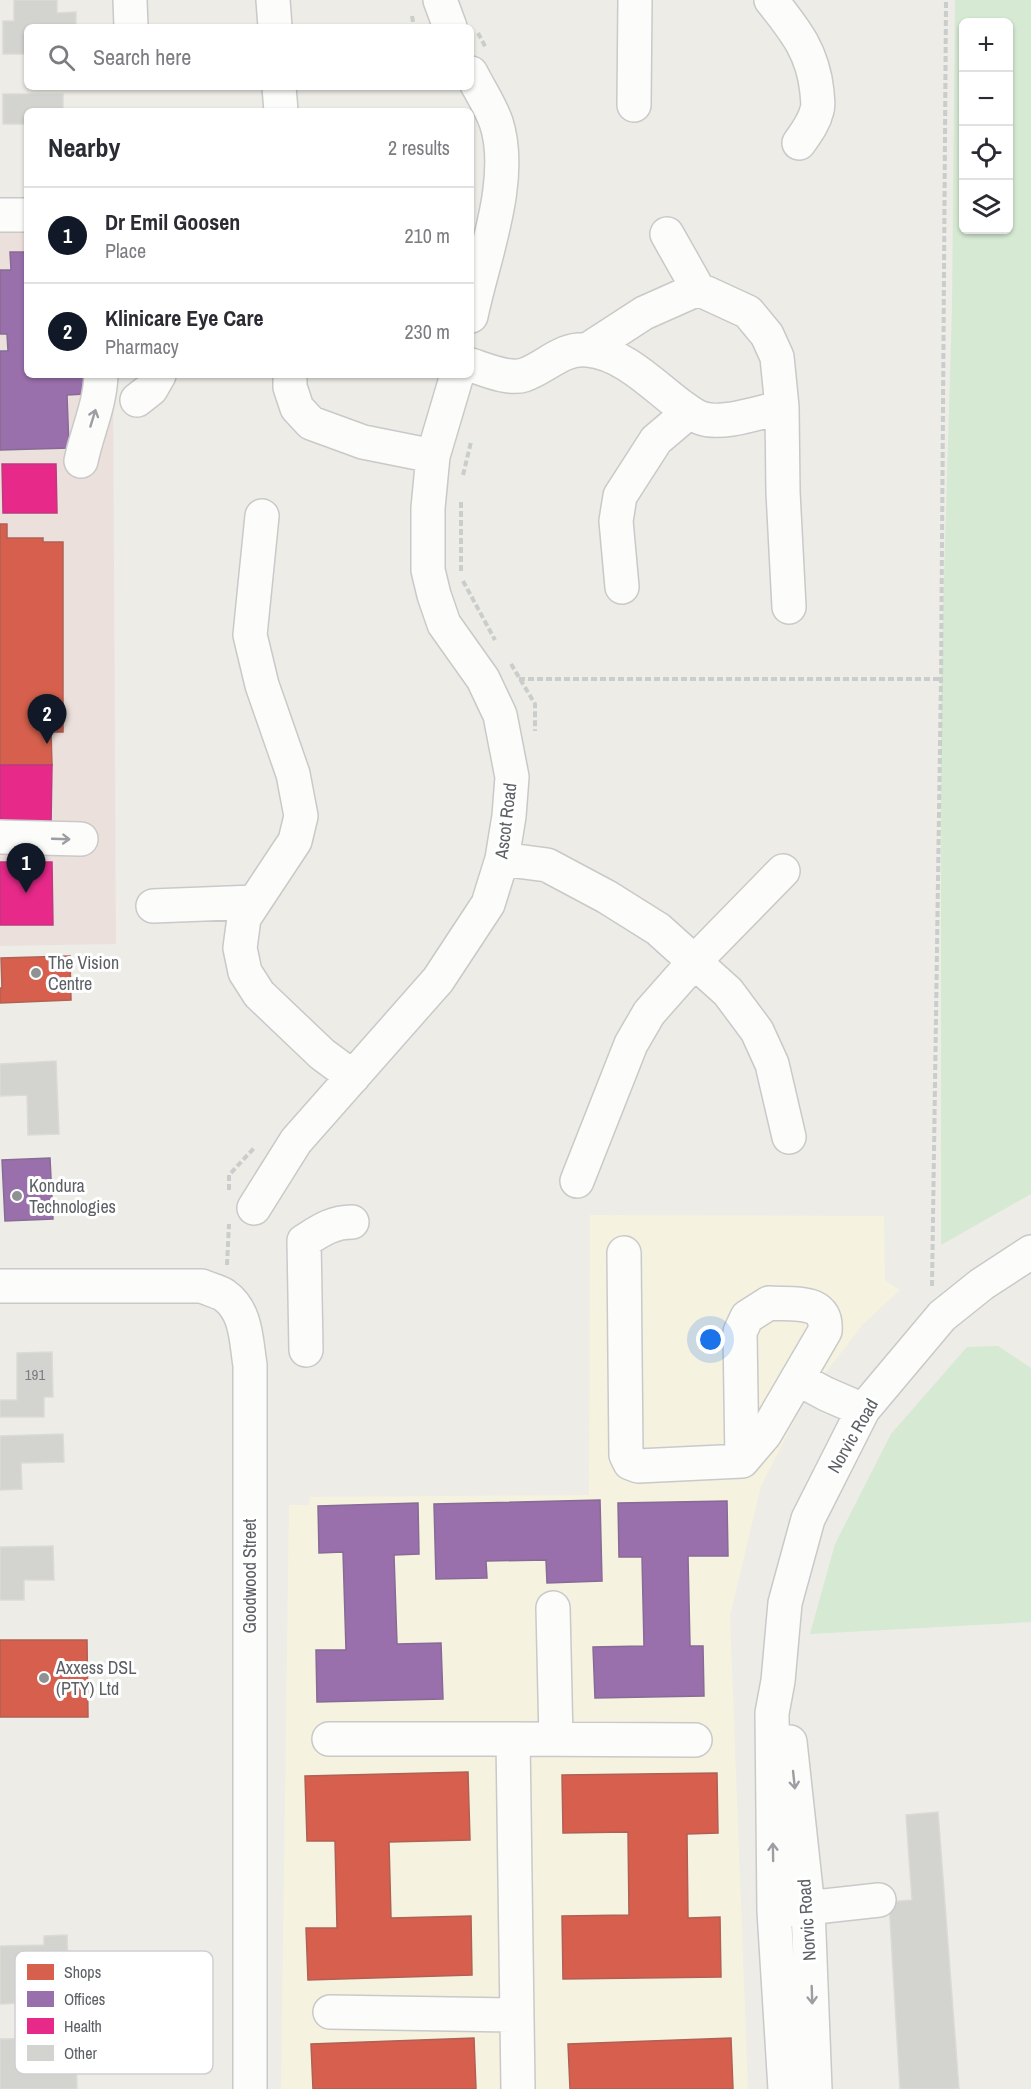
<!DOCTYPE html>
<html lang="en">
<head>
<meta charset="utf-8">
<style>
  :root { --surface:#fff; --page:#f7f7f7; --text:#2b2b33; --muted:#7c7c81; --line:#e1e1e2; --accent:#111827 }
  body { margin:0; font-family:"Archivo Narrow",sans-serif; background:var(--page); color:var(--text) }
  .controls { position:absolute; right:18px; top:18px; display:grid; overflow:hidden; border-radius:9px; box-shadow:0 2px 4px #0004 }
  .controls button { width:54px; height:54px; display:grid; place-items:center; padding:0; border:0; border-bottom:2px solid var(--line); background:var(--surface); color:var(--text); font:30px sans-serif }
  .you { position:absolute; left:711px; top:1340px; width:21px; height:21px; margin:-15px; border:4px solid #fff; border-radius:50%; background:#1a73e8; box-shadow:0 0 0 9px #1a73e833 }
  .badge { display:grid; place-items:center; width:39px; height:39px; border-radius:50%; background:var(--accent); color:#fff; font-size:20px; font-weight:700 }
  .pin { position:absolute; translate:-50% -50px; filter:drop-shadow(0 2px 3px #0008) }
  .pin::after { content:''; position:absolute; top:32px; width:21px; height:18px; background:inherit; clip-path:polygon(0 0,100% 0,50% 100%) }
  .list { margin:0; padding:0; list-style:none }
  h2 { display:flex; justify-content:space-between; align-items:center; height:78px; margin:0; padding:0 24px; font-size:26px }
  h2 small { font-size:20px; font-weight:400; color:var(--muted) }
  .list li { display:grid; grid-template-columns:39px 1fr auto; gap:18px; align-items:center; box-sizing:border-box; height:96px; padding:0 24px; border-top:2px solid var(--line) }
  .list b { display:block; font-size:22px; white-space:nowrap }
  .list p { margin:0; font-size:20px; white-space:nowrap; color:var(--muted) }
  .list em { font-size:20px; font-style:normal; color:var(--muted) }
  .icon { flex:none; width:33px; height:33px; fill:none; stroke:currentColor; stroke-width:2; stroke-linecap:round; stroke-linejoin:round }
  .map { position:relative; flex:none; width:1031px; height:2089px; overflow:hidden }
  .search { position:absolute; background:var(--surface); box-shadow:0 2px 4px #0004; left:24px; top:24px; width:450px; height:66px; display:flex; align-items:center; gap:15px; box-sizing:border-box; padding:0 21px; border-radius:9px; color:var(--muted); font-size:22px }
  .panel { position:absolute; background:var(--surface); box-shadow:0 2px 4px #0004; left:24px; top:108px; width:450px; height:270px; border-radius:9px }
  .map>svg:first-child { display:block }
  .commercial { fill:#f6f2e0 }
  .medical { fill:#ece0dc }
  .green { fill:#d5e9d3; fill-rule:evenodd }
  .shops { fill:#d6604d; stroke:#b16054; stroke-width:1.5 }
  .offices { fill:#9970ab; stroke:#876b96; stroke-width:1.5 }
  .health { fill:#e7298a; stroke:#bd3a7f; stroke-width:1.5 }
  .building { fill:#d3d3d0; stroke:#dcdad6; stroke-width:1.5 }
  .lines { fill:none; stroke-linecap:round; stroke-linejoin:round }
  .minor-casing { stroke:#c9c9c9; stroke-width:36 }
  .path { stroke:#c9cdcb; stroke-width:4; stroke-dasharray:6 3; stroke-linecap:butt }
  .minor { stroke:#fcfcfb; stroke-width:33 }
  .oneway { stroke:#9c9ea1 }
  .poi-dot { fill:#8f9192; stroke:#fff; stroke-width:2 }
  .labels { text-anchor:middle; stroke-width:6; stroke-linejoin:round; paint-order:stroke }
  .number-label { font-size:15px; fill:#7b7e81 }
  .street-label { font-size:18px; fill:#5c6065; stroke:#fff }
  .poi-label { font-size:18px; fill:#5c6065; stroke:#fff; text-anchor:start }
  .key { fill:#fff; stroke:#cecfd1; stroke-width:1.5 }
  .key-label { font-size:16px; fill:#5c6065 }
</style>
</head>
<body>
<div class="map">
<svg width="1031" height="2089" viewBox="0 0 1031 2089">
  <rect width="100%" height="100%" fill="#edece7"/>
  <!-- commercial -->
  <path class="commercial" d="M590,1215L884,1216L885,1280L900,1290L863,1324L805,1400L761,1486L730,1616L748,2089H281L289,1505H309L310,1497L589,1495Z"/>
  <!-- medical -->
  <path class="medical" d="M27,228V375H113L116,944L0,946V229Z"/>
  <!-- green -->
  <path class="green" d="M955,0H1031V1194L941,1245V679L952,309ZM964,22H1008V230H964Z
    M998,1346L1031,1368V1622L810,1634L835,1544L891,1434L967,1347Z"/>
  <!-- shops -->
  <path class="shops" d="M0,524H7V538H43V542H63V732H51L52,765H0Z
    M70,956L71,1000L0,1003V988H2L1,958Z
    M0,1640H87L88,1717H0Z
    M468,1772L470,1840L389,1842L391,1918L471,1916L472,1975L308,1980L306,1928H337L335,1841H307L305,1776Z
    M717,1773L718,1833L687,1834L688,1918L720,1917L721,1977L563,1979L562,1916L629,1915L628,1832L563,1833L562,1775Z
    M474,2038L476,2089H313L311,2044Z
    M731,2038L733,2089H570L568,2044Z"/>
  <!-- offices -->
  <path class="offices" d="M10,252H27V375H98L85,394L67,395L69,448L0,450V351H8L7,334H0V270H11Z
    M50,1158L53,1219L5,1221L2,1160Z
    M600,1500L602,1581L547,1583L546,1560L486,1561L487,1578L436,1579L434,1504Z
    M727,1501L728,1556H688L690,1646H703L704,1696L595,1698L593,1647L644,1646L642,1557H619L618,1503Z
    M418,1503L419,1554L394,1555L397,1644L441,1643L443,1699L317,1702L316,1650H346L343,1552L319,1553L318,1506Z"/>
  <!-- health -->
  <path class="health" d="M2,464H56L57,513H3Z
    M0,765H52L51,826L0,827Z
    M0,862H52L53,925H0Z"/>
  <!-- building -->
  <path class="building" d="M14,0H57V13L76,12V27H27V54H3V21H14Z
    M3,94H63V111H27V124H3Z
    M56,1061L59,1134L28,1135L27,1095L0,1096V1064Z
    M52,1352L53,1397H44V1417H0V1400H17V1353Z
    M63,1434L64,1462L21,1463L22,1489L0,1490V1436Z
    M53,1546L54,1580H24V1600H0V1547Z
    M938,1812L959,2089H900L889,1902L912,1900L906,1815Z
    M67,1935L68,1964H61L63,2001L0,2004V1946L44,1945V1936Z
    M76,2038L77,2089H0V2039Z"/>
  <g class="lines">
    <!-- minor casing -->
    <g class="minor-casing">
      <path id="minor" d="M130,0L131,27
        M273,0L275,27
        M440,0L450,27
        M771,0C795,30 813,52 817,92C817,98 819,105 817,110C814,123 806,133 799,143
        M471,73C479,89 490,105 496,122C515,179 483,258 471,316
        M279,87L281,111
        M634,105L635,0
        M0,215H27
        M667,234L698,289L748,312L767,335L777,357L782,407L783,492L789,607
        M587,350L644,313L698,289
        M471,365C486,370 509,380 524,375C547,367 562,347 588,350C623,353 654,386 681,406C687,410 694,416 701,418C721,426 761,412 782,407
        M290,375V387L297,408L311,423L363,442L433,456
        M137,400L151,389L159,375
        M81,461C87,432 100,405 101,375
        M262,516L250,635L262,685L293,774L301,816L295,841L244,918L240,948L245,972L259,994L322,1054L353,1077
        M622,587L616,521L620,496L656,440L689,412
        M0,837L81,839
        M502,859L547,865L607,897L658,929L728,992L757,1031L772,1064L789,1137
        M153,906L254,902
        M577,1181L631,1044L649,1013L694,962L783,871
        M254,1208L296,1141L438,980L488,904L502,859L509,816L512,777L500,715L483,679L444,624L434,595L428,570V508L433,456L457,375
        M624,1253L626,1455L630,1463L638,1466L742,1461
        M0,1286H202C208,1289 217,1291 224,1295C247,1311 246,1341 250,1365V2089
        M769,1303C793,1305 828,1298 825,1331L765,1434L742,1461L740,1332L747,1317Z
        M306,1350L304,1241C320,1231 332,1222 352,1222
        M798,1379L826,1394L863,1410
        M553,1608L556,1739
        M329,1739H513L518,2089
        M513,1739L695,1740
        M790,1742L808,1908L815,2089
        M788,1910L879,1900
        M330,2012L517,2015
        M785,2089L774,1911L772,1713L778,1681L785,1603L808,1519L863,1410L942,1316L982,1284L1031,1252"/>
    </g>
    <!-- path -->
    <path class="path" d="M412,16L414,27
      M478,33L486,48
      M463,475L471,442
      M461,571V501
      M463,581L495,640
      M511,664L535,704V731
      M519,679H941
      M229,1190V1175L255,1147
      M227,1265L229,1224
      M932,1286L941,679L946,0"/>
    <!-- minor -->
    <use href="#minor" class="minor"/>
  </g>
  <!-- one-way arrows -->
  <defs><path id="oneway-shaft" d="M-6 0H5M1.5-3L5.5 0L1.5 3" fill="none" stroke-width="1.6" stroke-linecap="round" stroke-linejoin="round" transform="scale(1.5)"/></defs>
  <g class="oneway">
    <use href="#oneway-shaft" transform="translate(93 418) rotate(-73)"/>
    <use href="#oneway-shaft" transform="translate(61 839) rotate(2)"/>
    <use href="#oneway-shaft" transform="translate(794 1780) rotate(84)"/>
    <use href="#oneway-shaft" transform="translate(773 1852) rotate(-91)"/>
    <use href="#oneway-shaft" transform="translate(812 1995) rotate(88)"/>
  </g>
  <!-- markers -->
  <g class="poi-dot">
    <circle cx="36" cy="973" r="6"/>
    <circle cx="17" cy="1196" r="6"/>
    <circle cx="44" cy="1678" r="6"/>
  </g>
  <g class="labels">
    <!-- number labels -->
    <g class="number-label">
      <text x="35" y="1380">191</text>
    </g>
    <!-- street labels -->
    <g class="street-label">
      <text transform="translate(506 821) rotate(-83)" y="6">Ascot Road</text>
      <text transform="translate(853 1436) rotate(-60)" y="6">Norvic Road</text>
      <text transform="translate(250 1576) rotate(-90)" y="6">Goodwood Street</text>
      <text transform="translate(807 1920) rotate(-94)" y="6">Norvic Road</text>
    </g>
    <!-- poi labels -->
    <g class="poi-label">
      <text x="48" y="969">The Vision<tspan x="48" dy="21">Centre</tspan></text>
      <text x="29" y="1192">Kondura<tspan x="29" dy="21">Technologies</tspan></text>
      <text x="56" y="1674">Axxess DSL<tspan x="56" dy="21">(PTY) Ltd</tspan></text>
    </g>
  </g>
  <!-- legend -->
  <rect x="15" y="1951" width="198" height="123" rx="9" class="key"/>
  <rect x="27" y="1964" width="27" height="16" fill="#d6604d"/>
  <rect x="27" y="1991" width="27" height="16" fill="#9970ab"/>
  <rect x="27" y="2018" width="27" height="16" fill="#e7298a"/>
  <rect x="27" y="2045" width="27" height="16" fill="#d3d3d0"/>
  <g class="key-label">
    <text x="64" y="1978">Shops</text>
    <text x="64" y="2005">Offices</text>
    <text x="64" y="2032">Health</text>
    <text x="64" y="2059">Other</text>
  </g>
</svg>
<div class="controls">
<button>+</button>
<button>−</button>
<button><svg class="icon" aria-label="locate" viewBox="0 0 24 24"><circle cx="12" cy="12" r="6"/><path d="M12 2v4M12 18v4M2 12h4M18 12h4"/></svg></button>
<button><svg class="icon" aria-label="layers" viewBox="0 0 24 24"><path d="M12 4l9 5-9 5-9-5zM3 14l9 5 9-5"/></svg></button>
</div>
<div class="you"></div>
<div class="pin badge" style="left:26px;top:893px">1</div>
<div class="pin badge" style="left:47px;top:744px">2</div>
<div class="search"><svg class="icon" aria-label="search" viewBox="0 0 24 24"><circle cx="10" cy="10" r="6"/><path d="M15 15l6 6"/></svg>Search here</div>
<section class="panel">
<h2>Nearby<small>2 results</small></h2>
<ul class="list">
<li><span class="badge">1</span><div><b>Dr Emil Goosen</b><p>Place</p></div><em>210 m</em></li>
<li><span class="badge">2</span><div><b>Klinicare Eye Care</b><p>Pharmacy</p></div><em>230 m</em></li>
</ul>
</section>
</div>
</body>
</html>
